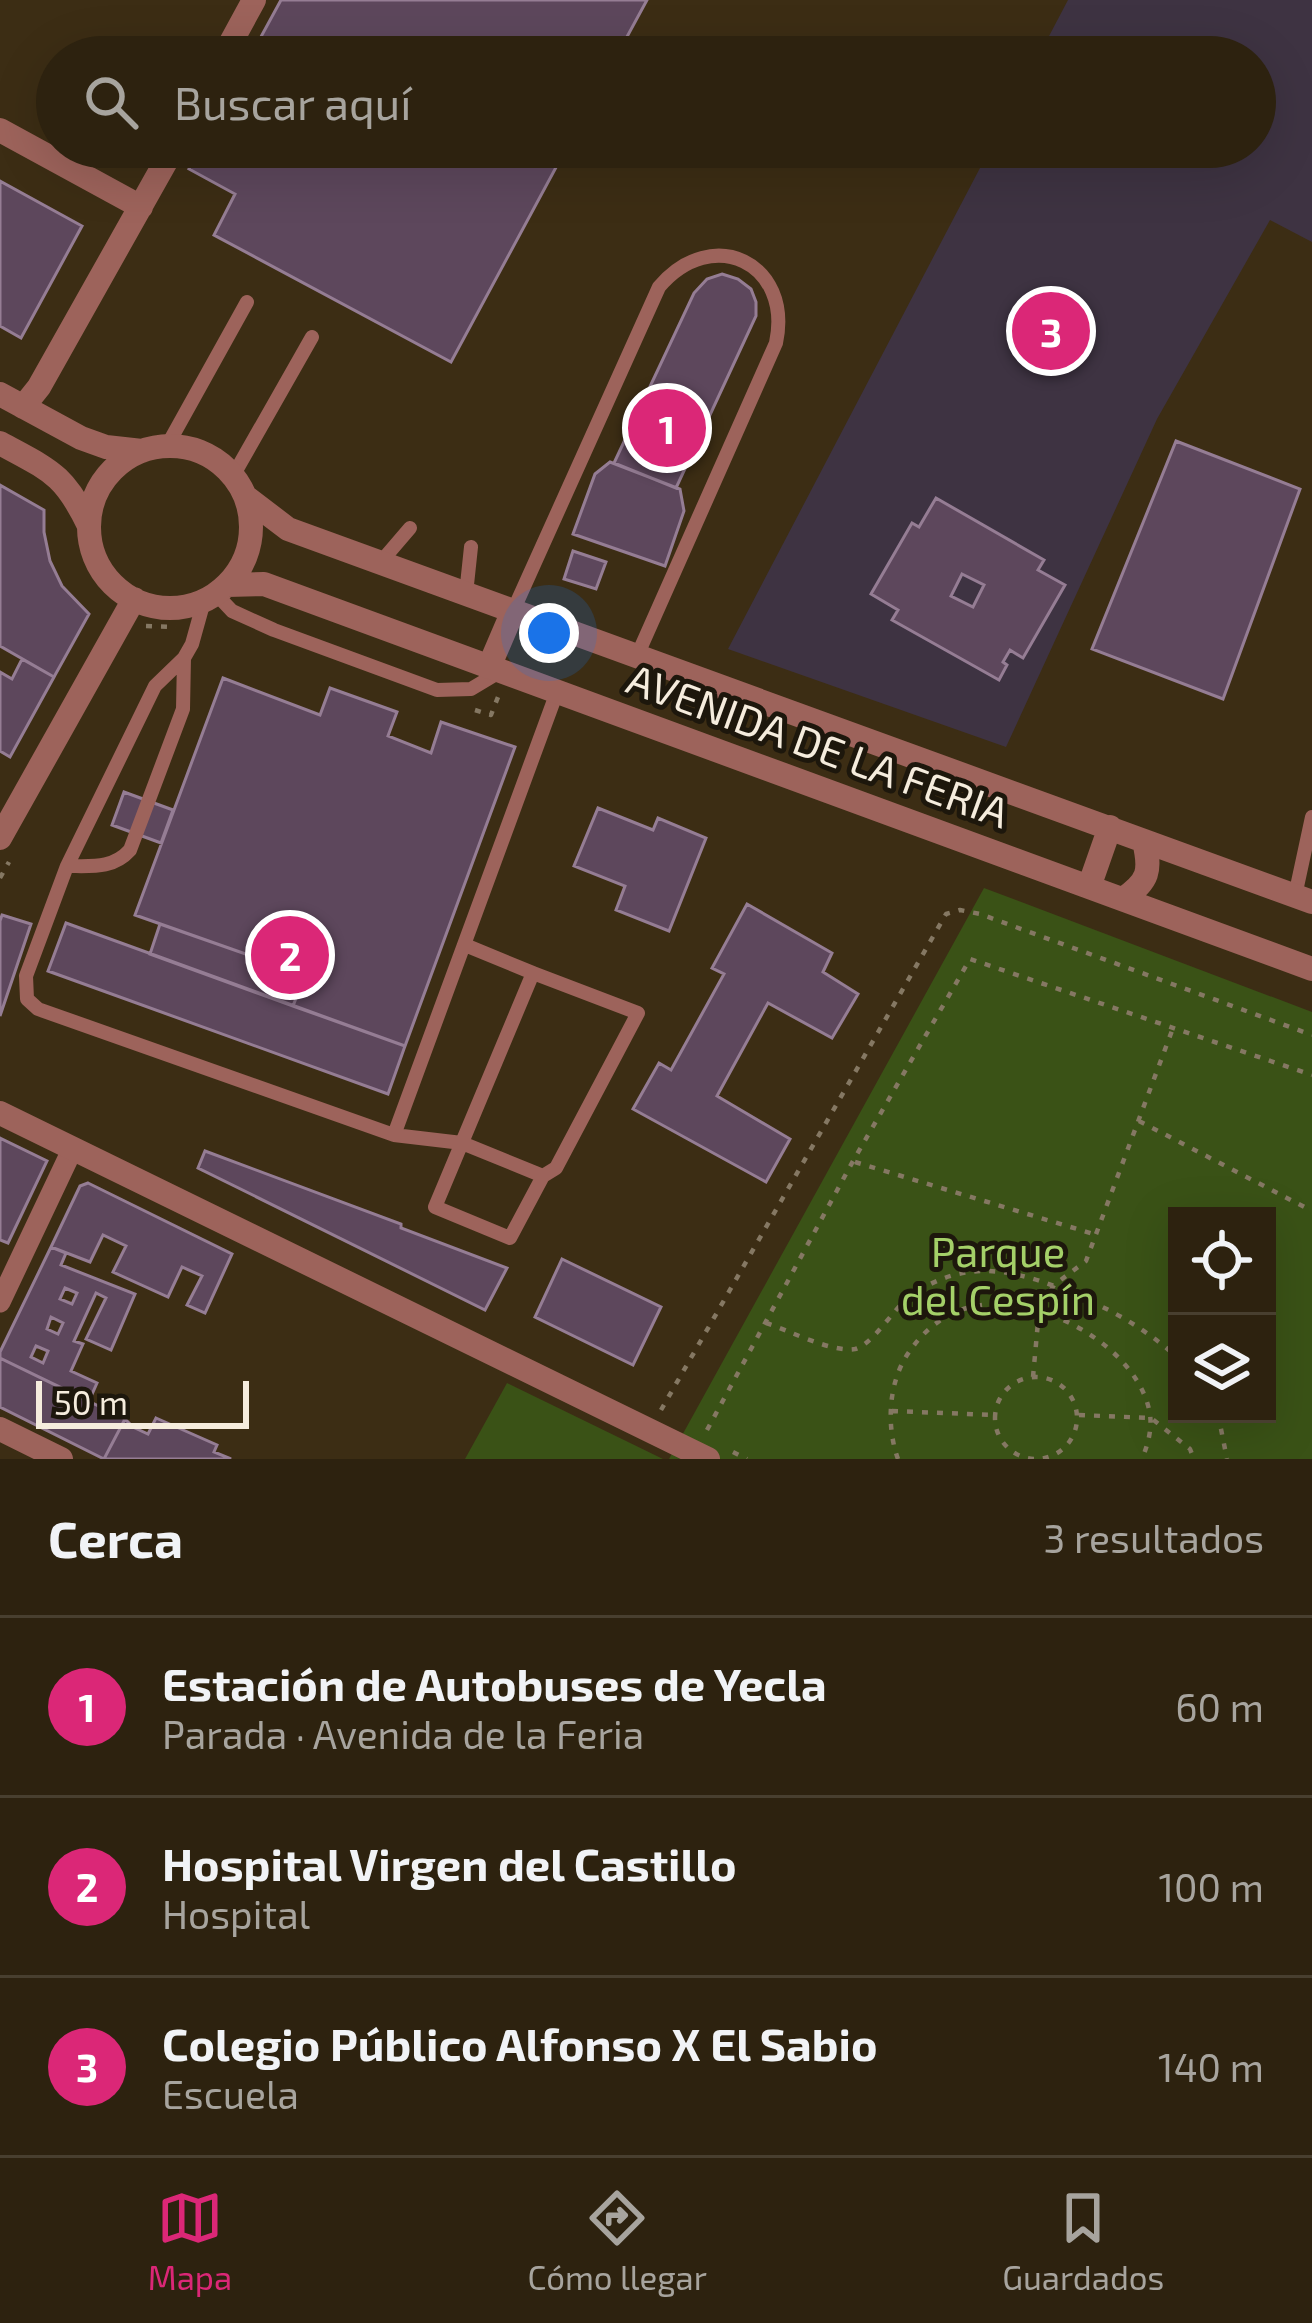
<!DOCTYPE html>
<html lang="es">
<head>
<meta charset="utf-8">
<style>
  :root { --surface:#2d220f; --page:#392f1d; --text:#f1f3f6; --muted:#a7a49e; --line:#483f2f; --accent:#db2777 }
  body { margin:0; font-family:"Exo 2",sans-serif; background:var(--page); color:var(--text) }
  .controls { position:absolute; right:36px; bottom:36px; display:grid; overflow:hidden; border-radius:0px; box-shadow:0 12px 48px #0002 }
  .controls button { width:108px; height:108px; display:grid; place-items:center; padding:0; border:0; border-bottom:3px solid var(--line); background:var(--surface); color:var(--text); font:60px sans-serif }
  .scale { position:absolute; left:36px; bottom:30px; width:213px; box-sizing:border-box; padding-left:12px; border:6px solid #f5ecdd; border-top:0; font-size:33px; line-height:42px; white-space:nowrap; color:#f5ecdd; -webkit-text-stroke:9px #1d170c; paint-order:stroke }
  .you { position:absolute; left:549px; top:633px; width:42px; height:42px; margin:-30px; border:9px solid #fff; border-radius:50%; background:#1a73e8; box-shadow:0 0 0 18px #1a73e833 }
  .badge { display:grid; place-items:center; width:78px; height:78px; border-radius:50%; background:var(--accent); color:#fff; font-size:39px; font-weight:700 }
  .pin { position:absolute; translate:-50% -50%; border:6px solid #fff; box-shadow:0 3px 12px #0006 }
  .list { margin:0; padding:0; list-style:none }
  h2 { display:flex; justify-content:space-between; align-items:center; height:156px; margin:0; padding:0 48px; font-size:51px }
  h2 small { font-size:39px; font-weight:400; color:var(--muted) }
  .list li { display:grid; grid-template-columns:78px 1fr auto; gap:36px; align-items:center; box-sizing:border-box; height:180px; padding:0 48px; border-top:3px solid var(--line) }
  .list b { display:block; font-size:45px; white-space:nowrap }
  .list p { margin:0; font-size:39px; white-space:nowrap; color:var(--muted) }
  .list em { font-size:39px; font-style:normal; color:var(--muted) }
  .icon { flex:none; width:66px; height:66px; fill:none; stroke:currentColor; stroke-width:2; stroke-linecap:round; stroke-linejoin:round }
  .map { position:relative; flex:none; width:1312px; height:1459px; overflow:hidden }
  .search { position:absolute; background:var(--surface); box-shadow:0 12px 48px #0002; left:36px; right:36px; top:36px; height:132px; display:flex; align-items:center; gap:30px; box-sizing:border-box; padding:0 42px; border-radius:66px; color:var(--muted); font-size:45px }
  .sheet { height:696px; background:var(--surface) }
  nav { display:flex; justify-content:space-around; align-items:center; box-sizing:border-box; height:168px; border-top:3px solid var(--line); background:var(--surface); font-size:33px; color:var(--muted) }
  nav a { display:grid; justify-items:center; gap:6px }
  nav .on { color:var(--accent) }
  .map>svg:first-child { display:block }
  .industrial { fill:#3e3342 }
  .green { fill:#3a5216; fill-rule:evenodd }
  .building { fill:#5d475c; stroke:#957d94; stroke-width:3; fill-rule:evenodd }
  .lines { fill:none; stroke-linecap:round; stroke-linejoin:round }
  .path { stroke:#857863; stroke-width:4.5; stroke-dasharray:6 9; stroke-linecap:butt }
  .service { stroke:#9d635b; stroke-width:14 }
  .pedestrian { stroke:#9d635b; stroke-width:21 }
  .minor { stroke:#9d635b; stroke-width:24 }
  .labels { text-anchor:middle; stroke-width:10; stroke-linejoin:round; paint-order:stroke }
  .street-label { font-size:42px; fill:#f5ecdd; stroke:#1d170c }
  .park-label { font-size:42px; fill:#a4d068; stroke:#1d170c }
</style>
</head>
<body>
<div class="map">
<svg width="1312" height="1459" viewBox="0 0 1312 1459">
  <rect width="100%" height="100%" fill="#3c2d14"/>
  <!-- industrial -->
  <path class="industrial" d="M1068,0H1312V242L1270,220L1157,419L1006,747L728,649L991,147H1255V57H1038Z"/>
  <!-- green -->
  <path class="green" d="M984,888L1312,1012V1459H669ZM1177,1216H1267V1414H1177Z
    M507,1383L663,1459H465Z"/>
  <!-- building -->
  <path class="building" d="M281,0H647L616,57H250Z
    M201,147H567L451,362L214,235L235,194L189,169Z
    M0,181L82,226L21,338L0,326Z
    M722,274L738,279L751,289L756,302V316L676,488L614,463L694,293L707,279Z
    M1176,441L1300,489L1223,699L1092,649Z
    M610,462L680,489L684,511L665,566L573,534L595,474Z
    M0,485L44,510V532L50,561L62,586L89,614L54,677L0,646Z
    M936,498L1044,560L1038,570L1065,585L1023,658L1010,650L1003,662L1007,665L999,680L892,620L898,610L871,594L912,523L919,527ZM962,574L984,585L973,607L951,596Z
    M573,551L606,562L596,589L564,579Z
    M22,659L54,677L10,757L0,751V672L12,679Z
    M223,678L320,715L330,688L397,712L388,736L431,753L441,722L515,747L405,1046L293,1006L305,975L135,915Z
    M124,792L173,810L161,843L112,825Z
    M598,808L653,830L658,818L706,838L669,931L616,910L625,886L574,866Z
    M747,904L832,953L823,972L858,994L832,1038L768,1003L717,1096L790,1139L766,1182L633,1109L659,1063L671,1070L724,974L712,968Z
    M2,915L31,924L0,1016V921Z
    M66,923L405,1046L388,1094L48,971Z
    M160,924L305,975L293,1006L150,954Z
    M0,1138L47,1161L8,1243L0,1240Z
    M205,1151L401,1224V1228L507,1268L485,1310L198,1168Z
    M88,1183L232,1254L205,1313L187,1305L202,1276L182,1267L168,1297L113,1272L126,1246L103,1235L90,1262L51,1247L80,1186Z
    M51,1247L66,1253L61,1265L135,1294L111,1350L86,1339L106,1298L96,1293L74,1341L83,1344L71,1371L97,1383L89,1401L0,1358V1352ZM65,1288L77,1293L72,1304L60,1299ZM51,1317L63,1323L58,1334L47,1329ZM36,1346L48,1351L43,1363L31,1357Z
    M562,1259L661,1307L633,1365L535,1317Z
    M0,1358L125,1419L104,1459L0,1407Z
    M156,1418L217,1445L214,1452L231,1459H104L125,1419L133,1427L148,1434Z"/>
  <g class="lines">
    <!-- path -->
    <path class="path" d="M146,626L176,627
      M475,710L491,715L498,697
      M0,878L9,862
      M1139,1121L1312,1211
      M855,1162L1097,1235
      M766,1323C788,1330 832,1353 855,1349C872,1345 893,1310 908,1298C967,1254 1022,1271 1083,1298C1118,1313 1149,1332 1177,1357
      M1033,1377L1039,1311L1054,1285L1086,1261L1173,1028
      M995 1418a41 41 0 1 1 82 0a41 41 0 1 1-82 0Z
      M661,1410L946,914L960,910L980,914L1312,1035
      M892,1411L994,1415
      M1218,1414L1227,1459
      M1079,1415L1151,1418L1190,1449L1194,1459
      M707,1430L853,1161L970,959L1312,1075
      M733,1452L747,1459
      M898,1459C887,1429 888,1389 904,1360C918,1336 939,1316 967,1308C1032,1289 1138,1344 1150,1414C1152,1430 1148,1444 1142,1459"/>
    <!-- service -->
    <path class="service" d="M167,446L247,302
      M233,476L312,337
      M380,563L410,528
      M216,594L232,611L274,630L437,690L471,689L501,671
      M466,594L471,547
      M204,601L192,644L184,658L155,686L67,866L26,976L27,999L38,1009L394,1135L557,692
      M513,611L659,287C712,224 793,263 776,343L637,656
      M67,866C92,866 113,869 130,850L183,709L184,658
      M1295,896L1312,817
      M533,973L638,1013L556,1168L543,1176
      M394,1135L462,1143L543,1176L510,1238L435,1207L533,973L465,945"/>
    <!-- pedestrian -->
    <path class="pedestrian" d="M0,1302L72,1150"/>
    <!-- minor -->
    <path class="minor" d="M223,57L254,0
      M0,130L141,207
      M0,394L81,438L106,447L142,451
      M23,407L39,387L174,147
      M0,443C49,470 64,473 89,526
      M89 527a81 81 0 1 1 162 0a81 81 0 1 1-162 0Z
      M246,497L288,529L1312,902
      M227,585L264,584L1312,969
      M489,667L513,611
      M0,838L134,599
      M1089,887L1110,827
      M1123,899C1149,881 1151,871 1144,841
      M0,1113L708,1459
      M0,1429L61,1459"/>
  </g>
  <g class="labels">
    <!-- street labels -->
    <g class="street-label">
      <text transform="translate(818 746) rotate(20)" y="15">AVENIDA DE LA FERIA</text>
    </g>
    <!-- park labels -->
    <g class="park-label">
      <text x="998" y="1267">Parque<tspan x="998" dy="48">del Cespín</tspan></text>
    </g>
  </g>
</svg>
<div class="controls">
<button><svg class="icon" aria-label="locate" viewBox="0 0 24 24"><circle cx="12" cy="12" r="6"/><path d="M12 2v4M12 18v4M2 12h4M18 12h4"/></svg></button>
<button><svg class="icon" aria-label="layers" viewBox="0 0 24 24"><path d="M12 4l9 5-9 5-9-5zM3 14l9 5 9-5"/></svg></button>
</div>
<div class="scale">50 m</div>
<div class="you"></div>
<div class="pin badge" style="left:667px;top:428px">1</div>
<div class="pin badge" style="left:290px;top:955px">2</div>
<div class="pin badge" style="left:1051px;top:331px">3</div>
<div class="search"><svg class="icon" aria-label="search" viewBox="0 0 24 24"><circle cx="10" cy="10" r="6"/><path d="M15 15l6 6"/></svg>Buscar aquí</div>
</div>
<section class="sheet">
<h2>Cerca<small>3 resultados</small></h2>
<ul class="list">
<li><span class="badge">1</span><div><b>Estación de Autobuses de Yecla</b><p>Parada · Avenida de la Feria</p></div><em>60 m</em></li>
<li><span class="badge">2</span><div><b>Hospital Virgen del Castillo</b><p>Hospital</p></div><em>100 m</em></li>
<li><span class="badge">3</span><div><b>Colegio Público Alfonso X El Sabio</b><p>Escuela</p></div><em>140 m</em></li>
</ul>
</section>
<nav>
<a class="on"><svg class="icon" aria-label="map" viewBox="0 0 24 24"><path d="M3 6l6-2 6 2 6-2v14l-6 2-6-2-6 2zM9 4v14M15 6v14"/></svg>Mapa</a>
<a><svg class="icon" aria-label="directions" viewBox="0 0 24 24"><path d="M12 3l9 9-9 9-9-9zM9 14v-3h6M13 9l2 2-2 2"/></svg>Cómo llegar</a>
<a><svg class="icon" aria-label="saved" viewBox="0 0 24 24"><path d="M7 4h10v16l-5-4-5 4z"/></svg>Guardados</a>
</nav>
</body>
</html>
